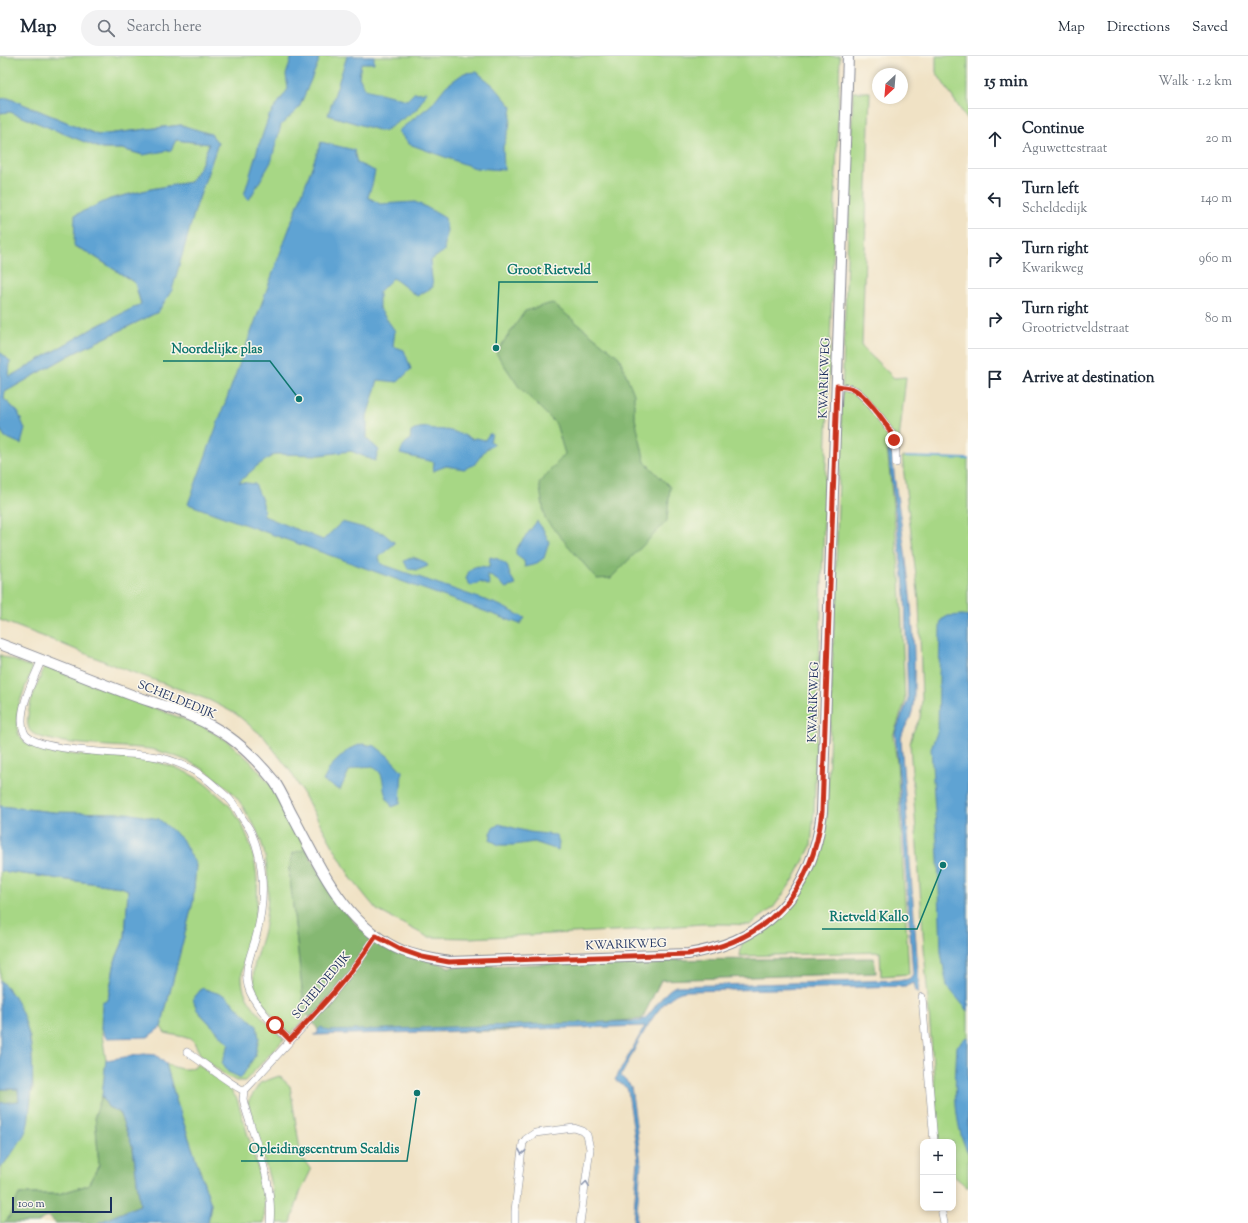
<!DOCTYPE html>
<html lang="en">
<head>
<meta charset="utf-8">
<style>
  :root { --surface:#fff; --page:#f2f2f3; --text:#1f2937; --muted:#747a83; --line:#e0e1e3 }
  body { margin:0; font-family:"Sorts Mill Goudy",serif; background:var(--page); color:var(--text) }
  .controls { position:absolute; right:12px; bottom:12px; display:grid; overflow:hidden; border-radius:8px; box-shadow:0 2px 6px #0003 }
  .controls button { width:36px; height:36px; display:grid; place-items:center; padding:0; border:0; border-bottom:1px solid var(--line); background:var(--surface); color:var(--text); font:20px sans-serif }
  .compass { position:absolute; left:872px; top:12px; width:36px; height:36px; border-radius:50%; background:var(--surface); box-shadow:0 2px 6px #0003; rotate:206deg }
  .scale { position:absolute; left:12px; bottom:10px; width:100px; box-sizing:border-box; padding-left:4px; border:2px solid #1b2f5e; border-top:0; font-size:11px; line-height:14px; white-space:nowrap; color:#1b2f5e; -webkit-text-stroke:3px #fbf7ec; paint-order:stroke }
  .stop { position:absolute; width:12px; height:12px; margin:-9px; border:3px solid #c8321e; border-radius:50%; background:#fff }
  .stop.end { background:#c8321e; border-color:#fff; box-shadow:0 1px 4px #0008 }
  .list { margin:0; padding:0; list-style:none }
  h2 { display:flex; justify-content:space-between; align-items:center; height:52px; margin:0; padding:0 16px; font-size:17px }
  h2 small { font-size:13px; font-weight:400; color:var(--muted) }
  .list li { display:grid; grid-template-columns:26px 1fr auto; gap:12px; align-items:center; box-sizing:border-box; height:60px; padding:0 16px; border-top:1px solid var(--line) }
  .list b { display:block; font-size:15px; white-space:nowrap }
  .list p { margin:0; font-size:13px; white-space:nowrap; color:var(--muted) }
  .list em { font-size:13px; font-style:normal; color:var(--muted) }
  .icon { flex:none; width:22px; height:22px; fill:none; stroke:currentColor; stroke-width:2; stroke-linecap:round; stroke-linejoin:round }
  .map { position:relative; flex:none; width:968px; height:1167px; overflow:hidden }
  header { display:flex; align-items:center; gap:24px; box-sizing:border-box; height:56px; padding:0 20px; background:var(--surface); border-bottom:1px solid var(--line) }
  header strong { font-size:19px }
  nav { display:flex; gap:22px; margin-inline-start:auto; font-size:14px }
  .search { width:280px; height:36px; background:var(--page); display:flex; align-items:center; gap:10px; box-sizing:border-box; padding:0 14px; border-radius:22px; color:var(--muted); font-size:15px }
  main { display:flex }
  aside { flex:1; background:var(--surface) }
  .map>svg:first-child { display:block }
  .green { fill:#a7d785; stroke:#618372; fill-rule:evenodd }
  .forest { fill:#85b872; stroke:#507468 }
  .water { fill:#5ea3d3; stroke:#3c6998 }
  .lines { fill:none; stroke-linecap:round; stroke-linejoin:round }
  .stream { stroke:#5ea3d3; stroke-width:2 }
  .street-casing { stroke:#868892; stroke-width:8 }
  .secondary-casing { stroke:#868892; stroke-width:12 }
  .street { stroke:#fff; stroke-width:7 }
  .secondary { stroke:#fff; stroke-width:10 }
  .oneway { stroke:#8d97ae }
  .route { stroke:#c8321e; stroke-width:5 }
  .labels { text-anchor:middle; stroke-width:3; stroke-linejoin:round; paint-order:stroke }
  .street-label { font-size:12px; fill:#1b2f5e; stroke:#fbf7ec }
  .leader { fill:none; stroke:#0f766e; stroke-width:1.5 }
  .callout-dot { fill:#0f766e; stroke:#fbf7ec; stroke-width:1.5 }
  .callout-label { font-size:13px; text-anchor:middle; font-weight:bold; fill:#0f766e; stroke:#fbf7ec; stroke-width:3; stroke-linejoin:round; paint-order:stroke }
</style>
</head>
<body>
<header>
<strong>Map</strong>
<div class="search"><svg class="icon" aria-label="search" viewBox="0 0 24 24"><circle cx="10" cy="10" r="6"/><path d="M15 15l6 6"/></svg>Search here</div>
<nav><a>Map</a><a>Directions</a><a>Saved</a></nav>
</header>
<main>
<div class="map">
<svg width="968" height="1167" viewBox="0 0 968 1167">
  <rect width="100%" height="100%" fill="#fbf7ec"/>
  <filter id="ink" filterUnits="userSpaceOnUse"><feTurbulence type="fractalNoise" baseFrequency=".025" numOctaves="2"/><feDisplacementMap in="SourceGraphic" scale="8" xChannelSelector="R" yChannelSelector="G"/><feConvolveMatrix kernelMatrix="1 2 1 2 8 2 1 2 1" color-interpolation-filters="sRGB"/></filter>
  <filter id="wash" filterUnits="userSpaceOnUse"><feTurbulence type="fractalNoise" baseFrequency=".012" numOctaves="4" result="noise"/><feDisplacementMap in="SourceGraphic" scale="16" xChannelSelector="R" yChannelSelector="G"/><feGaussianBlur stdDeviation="0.9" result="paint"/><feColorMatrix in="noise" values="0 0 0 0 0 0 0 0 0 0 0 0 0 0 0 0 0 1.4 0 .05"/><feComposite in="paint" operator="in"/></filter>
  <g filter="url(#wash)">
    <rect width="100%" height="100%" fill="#f0e2c5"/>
    <!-- green -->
    <path class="green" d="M0,0H840L814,755L811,790L794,823L773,852L750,869L726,868H701L633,874L469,882L428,881L377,854L367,842L351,822L291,716L264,681L236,658L209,644L113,609L55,585L0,564V373L5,381L18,356L4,343L5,336L70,299L158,256L196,151L218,87L181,69L98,79L8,42L0,43Z
      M936,0H968V65L936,16Z
      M853,36H870L862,291L894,322L906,321L899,384L887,390L900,522L905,646L893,680L897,707L909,918L881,920L880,896L740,900L742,887C796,858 820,816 827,756Z
      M10,55L102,93H122L143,99L176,84L209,88L201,109L190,126L151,133L110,143L74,190L89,197L135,227L141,249L97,270L9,321L10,305L0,296V57Z
      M902,401L968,403V1132L953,1119V1086H939L925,905L910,688L913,676L920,662L922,644L919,545Z
      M0,599L33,612C26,630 11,659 19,679C30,704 126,699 152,705C172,709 193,717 209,731C215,737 223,743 229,749C258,785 263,835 252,878C247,895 239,913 243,931C248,950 270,970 284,983L245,1025H236L225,1019L201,1000L193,984L184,981L165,977L161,971L193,846L196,809L53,756L0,750ZM197,954L255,1000L229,988Z
      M45,610L109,635L202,670L226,684L250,705L271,729L306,793L289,813L304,951L309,958L289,979C278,966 256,944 254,927C251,909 260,892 264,874C270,841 271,804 256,773C254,768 250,763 247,758C244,753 241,747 237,742C231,735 222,728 215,722C198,707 176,700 155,694C134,689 36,691 29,673C23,657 39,625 45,610Z
      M0,815L121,831L128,834L125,881L115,905L108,943L101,972L106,1004L102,1040L95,1059L99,1109L88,1129L59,1138H19L10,1160L4,1167H0V1113L9,1101L33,1033L32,999L30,981L20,954L10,935L0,924Z
      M166,1008C177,1012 187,1017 198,1008L229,1032L237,1043L258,1113L265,1142L264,1167H208L211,1148L176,1044Z
      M279,1020L290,1030L301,1100L311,1114L299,1139L291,1167H272C277,1139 267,1114 259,1088C254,1074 251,1060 248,1046L260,1027Z"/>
    <!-- forest -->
    <path class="forest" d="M552,247L619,301L634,338V358L645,406L670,431L667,465L611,522L597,523L545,463L539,427L565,398L556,368L519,331L496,297L525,255Z
      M306,793C326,826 343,861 374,884L449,911L660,904L874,902L876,917L661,924L642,963L504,975L320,977L304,952L289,813L293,797Z
      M0,1033H18L19,1046L0,1047Z
      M102,1040L108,1051L119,1056L133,1092L140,1149L98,1167H56L47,1160L37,1167H4L10,1160L19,1138H59L88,1129L99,1109L95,1059Z"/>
    <!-- water -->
    <path class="water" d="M292,0H319L318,7L299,52L281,69L271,106L249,144L244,139L257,95L269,60L288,33L286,19Z
      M347,0H374V7H361L359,21L365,33L407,44L414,37L427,36L416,54L386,74L381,75L328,59Z
      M477,16L494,30L512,51L509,73L503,91L504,114L475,112L409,88L398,75L431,49L446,30L464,17Z
      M8,42L98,79L181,69L211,78L218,87L196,151L172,234L158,256L70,299L5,336L4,343L18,356L25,373L21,388L5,381L0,373V296L10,305L9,321L97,270L141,248L135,227L89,197L74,190L75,159L110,143L151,133L190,126L201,109L209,88L176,84L171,94L143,99L122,93H102L10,56L0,57V43Z
      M321,86L354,94L357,107L375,115L372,129L368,141L380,148L415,146L426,151L445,162L447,174L444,195L430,205L433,231L417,240L393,222L379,236V252L395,275L393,290L404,294L411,313L398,326L378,324L367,360V383L379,394L375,405L351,395L320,399L275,398L257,410L239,426L255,428L263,447L264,460L323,484L342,466L383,477L395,487L379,501L381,508L499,549L525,562L520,568L188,448Z
      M429,371L433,374C446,372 460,377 472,383L476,382L485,384L489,378H492L490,385L495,388L486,393L474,409L464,413L446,410L433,415L434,406L400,398C402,391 404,387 410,384L411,376L419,372Z
      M888,395L891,396L893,400L894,418C904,489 916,560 914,631C914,639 914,648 912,656C910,666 902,673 901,684L919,928L918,938L916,936L914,927L906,930L686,935C658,937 633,998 621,1020L631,1030L641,1107L636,1167H633L638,1104L628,1036L627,1032L615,1024L645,970L314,979L318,977V974L321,971L328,975L640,965C651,962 661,936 676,930L904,924C908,924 911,922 913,918L899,719L895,677L908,644L905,537Z
      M537,465L543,473L549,486L544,502L534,509L525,511L524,505L516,499V493Z
      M413,501L425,506L428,510L418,514L408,513L404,505Z
      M490,501L498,503L507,509L510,519L516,529L506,532L497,524L487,518L490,530L480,526L471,530L466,523C469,510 477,508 489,512Z
      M963,559L968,560V955L947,930L941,897L938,802L931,692L938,674L940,571L941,564L948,560Z
      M362,688L375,690L388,700L402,715L400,748L392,751C390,747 387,743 386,740C383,734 384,727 382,721C377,706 360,710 349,715L340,734L323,725L331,710L349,693Z
      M0,750L53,756L127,757L159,763L182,783L196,809L193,846L161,971L148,981L106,982L101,972L102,946L108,943L115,905L125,881L128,834L121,831L0,815Z
      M499,768L529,776L556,779L559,787L558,794L534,786L514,789H499L490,784L492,773Z
      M0,924C33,956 36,1008 30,1050C29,1057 29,1065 27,1072C24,1082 7,1104 0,1113V1047L19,1045L18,1033H0Z
      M202,932L226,940L257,970L259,982L255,1000L241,1022L228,1016L222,1007L229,988L197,954L193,943Z
      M966,981L968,982V1097C952,1064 955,1026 957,990Z
      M144,998L156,999L166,1008L176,1044L211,1148L208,1167H98L140,1149L133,1092L119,1056L108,1051L102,1040L106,1004Z"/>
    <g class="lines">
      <!-- stream -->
      <path class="stream" d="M906,401L968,403"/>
    </g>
  </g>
  <g filter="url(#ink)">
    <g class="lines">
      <!-- street casing -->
      <g class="street-casing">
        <path id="street" d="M837,330C843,331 849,331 855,334C865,340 885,366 891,376C896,385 896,397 896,407
          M42,603C34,622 16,656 24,676C32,697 129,696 151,700C175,703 199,715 216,731C221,736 227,740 231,745C235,749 238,755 241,760C244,765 248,770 251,776C265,807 265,844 257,877C253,894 243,912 248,930C252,947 277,973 290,984
          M922,941L934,1086
          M187,996C207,1009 224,1024 244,1035
          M941,1152L944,1167
          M270,1167C274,1128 256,1088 245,1051L243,1043L244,1035L326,946L360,904L376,880
          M515,1167V1155L521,1101L523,1087L526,1083L535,1077L574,1072L583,1075L587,1079L590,1093L580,1167"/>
      </g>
      <!-- secondary casing -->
      <g class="secondary-casing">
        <path id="secondary" d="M0,588C43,604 86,622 129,638C162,650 201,660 229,681C246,693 261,709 274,725C281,735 286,747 291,757C319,808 344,871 403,895C418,901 434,903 449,906L688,898C768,885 813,836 822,756L848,0"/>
      </g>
      <!-- street -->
      <use href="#street" class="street"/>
      <!-- secondary -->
      <use href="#secondary" class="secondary"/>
    </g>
    <!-- one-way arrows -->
    <defs><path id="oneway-chevron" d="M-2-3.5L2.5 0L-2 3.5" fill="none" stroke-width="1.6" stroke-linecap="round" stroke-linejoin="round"/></defs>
    <g class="oneway">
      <use href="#oneway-chevron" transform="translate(522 1096) rotate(100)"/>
      <use href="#oneway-chevron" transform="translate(586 1128) rotate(-83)"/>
    </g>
  </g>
  <g class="lines" filter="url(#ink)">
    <!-- route -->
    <path class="route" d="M275,969L290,984C321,951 352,918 376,880L402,894L422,901L449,906L688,898C768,885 813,836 822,756L837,330C843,331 850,331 855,334C868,342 890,371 894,384"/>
  </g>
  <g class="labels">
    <!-- street labels -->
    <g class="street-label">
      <text transform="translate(824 322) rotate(-88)" y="4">KWARIKWEG</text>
      <text transform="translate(177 643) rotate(22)" y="4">SCHELDEDIJK</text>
      <text transform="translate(813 646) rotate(-88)" y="4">KWARIKWEG</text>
      <text transform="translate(626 888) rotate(-2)" y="4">KWARIKWEG</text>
      <text transform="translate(321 929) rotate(-50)" y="4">SCHELDEDIJK</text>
    </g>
  </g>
  <!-- callouts -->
  <path class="leader" d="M496 292L499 226H598M299 343L270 305H163M943 809L917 873H822M417 1037L407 1105H241"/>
  <g class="callout-dot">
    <circle cx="496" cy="292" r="4"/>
    <circle cx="299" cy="343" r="4"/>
    <circle cx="943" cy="809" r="4"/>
    <circle cx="417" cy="1037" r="4"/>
  </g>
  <g class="callout-label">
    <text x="549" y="218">Groot Rietveld</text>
    <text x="217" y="297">Noordelijke plas</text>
    <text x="869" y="865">Rietveld Kallo</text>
    <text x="324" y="1097">Opleidingscentrum Scaldis</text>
  </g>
</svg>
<div class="controls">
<button>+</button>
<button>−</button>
</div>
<svg class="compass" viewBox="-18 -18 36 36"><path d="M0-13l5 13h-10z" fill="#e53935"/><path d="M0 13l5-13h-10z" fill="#747a83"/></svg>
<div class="scale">100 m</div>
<div class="stop" style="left:275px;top:969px"></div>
<div class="stop end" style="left:894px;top:384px"></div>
</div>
<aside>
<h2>15 min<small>Walk · 1.2 km</small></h2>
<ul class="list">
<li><svg class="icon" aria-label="ahead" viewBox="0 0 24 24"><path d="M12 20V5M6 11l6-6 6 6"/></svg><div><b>Continue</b><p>Aguwettestraat</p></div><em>20 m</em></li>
<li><svg class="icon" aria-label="left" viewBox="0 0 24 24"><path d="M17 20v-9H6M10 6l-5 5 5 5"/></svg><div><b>Turn left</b><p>Scheldedijk</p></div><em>140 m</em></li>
<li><svg class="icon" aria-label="right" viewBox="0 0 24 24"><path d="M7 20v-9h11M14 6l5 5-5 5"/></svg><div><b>Turn right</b><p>Kwarikweg</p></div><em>960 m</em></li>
<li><svg class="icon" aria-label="right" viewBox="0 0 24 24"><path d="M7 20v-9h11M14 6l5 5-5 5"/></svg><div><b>Turn right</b><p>Grootrietveldstraat</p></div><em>80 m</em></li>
<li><svg class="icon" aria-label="arrive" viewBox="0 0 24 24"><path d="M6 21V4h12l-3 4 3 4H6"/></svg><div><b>Arrive at destination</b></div></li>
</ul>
</aside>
</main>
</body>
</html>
